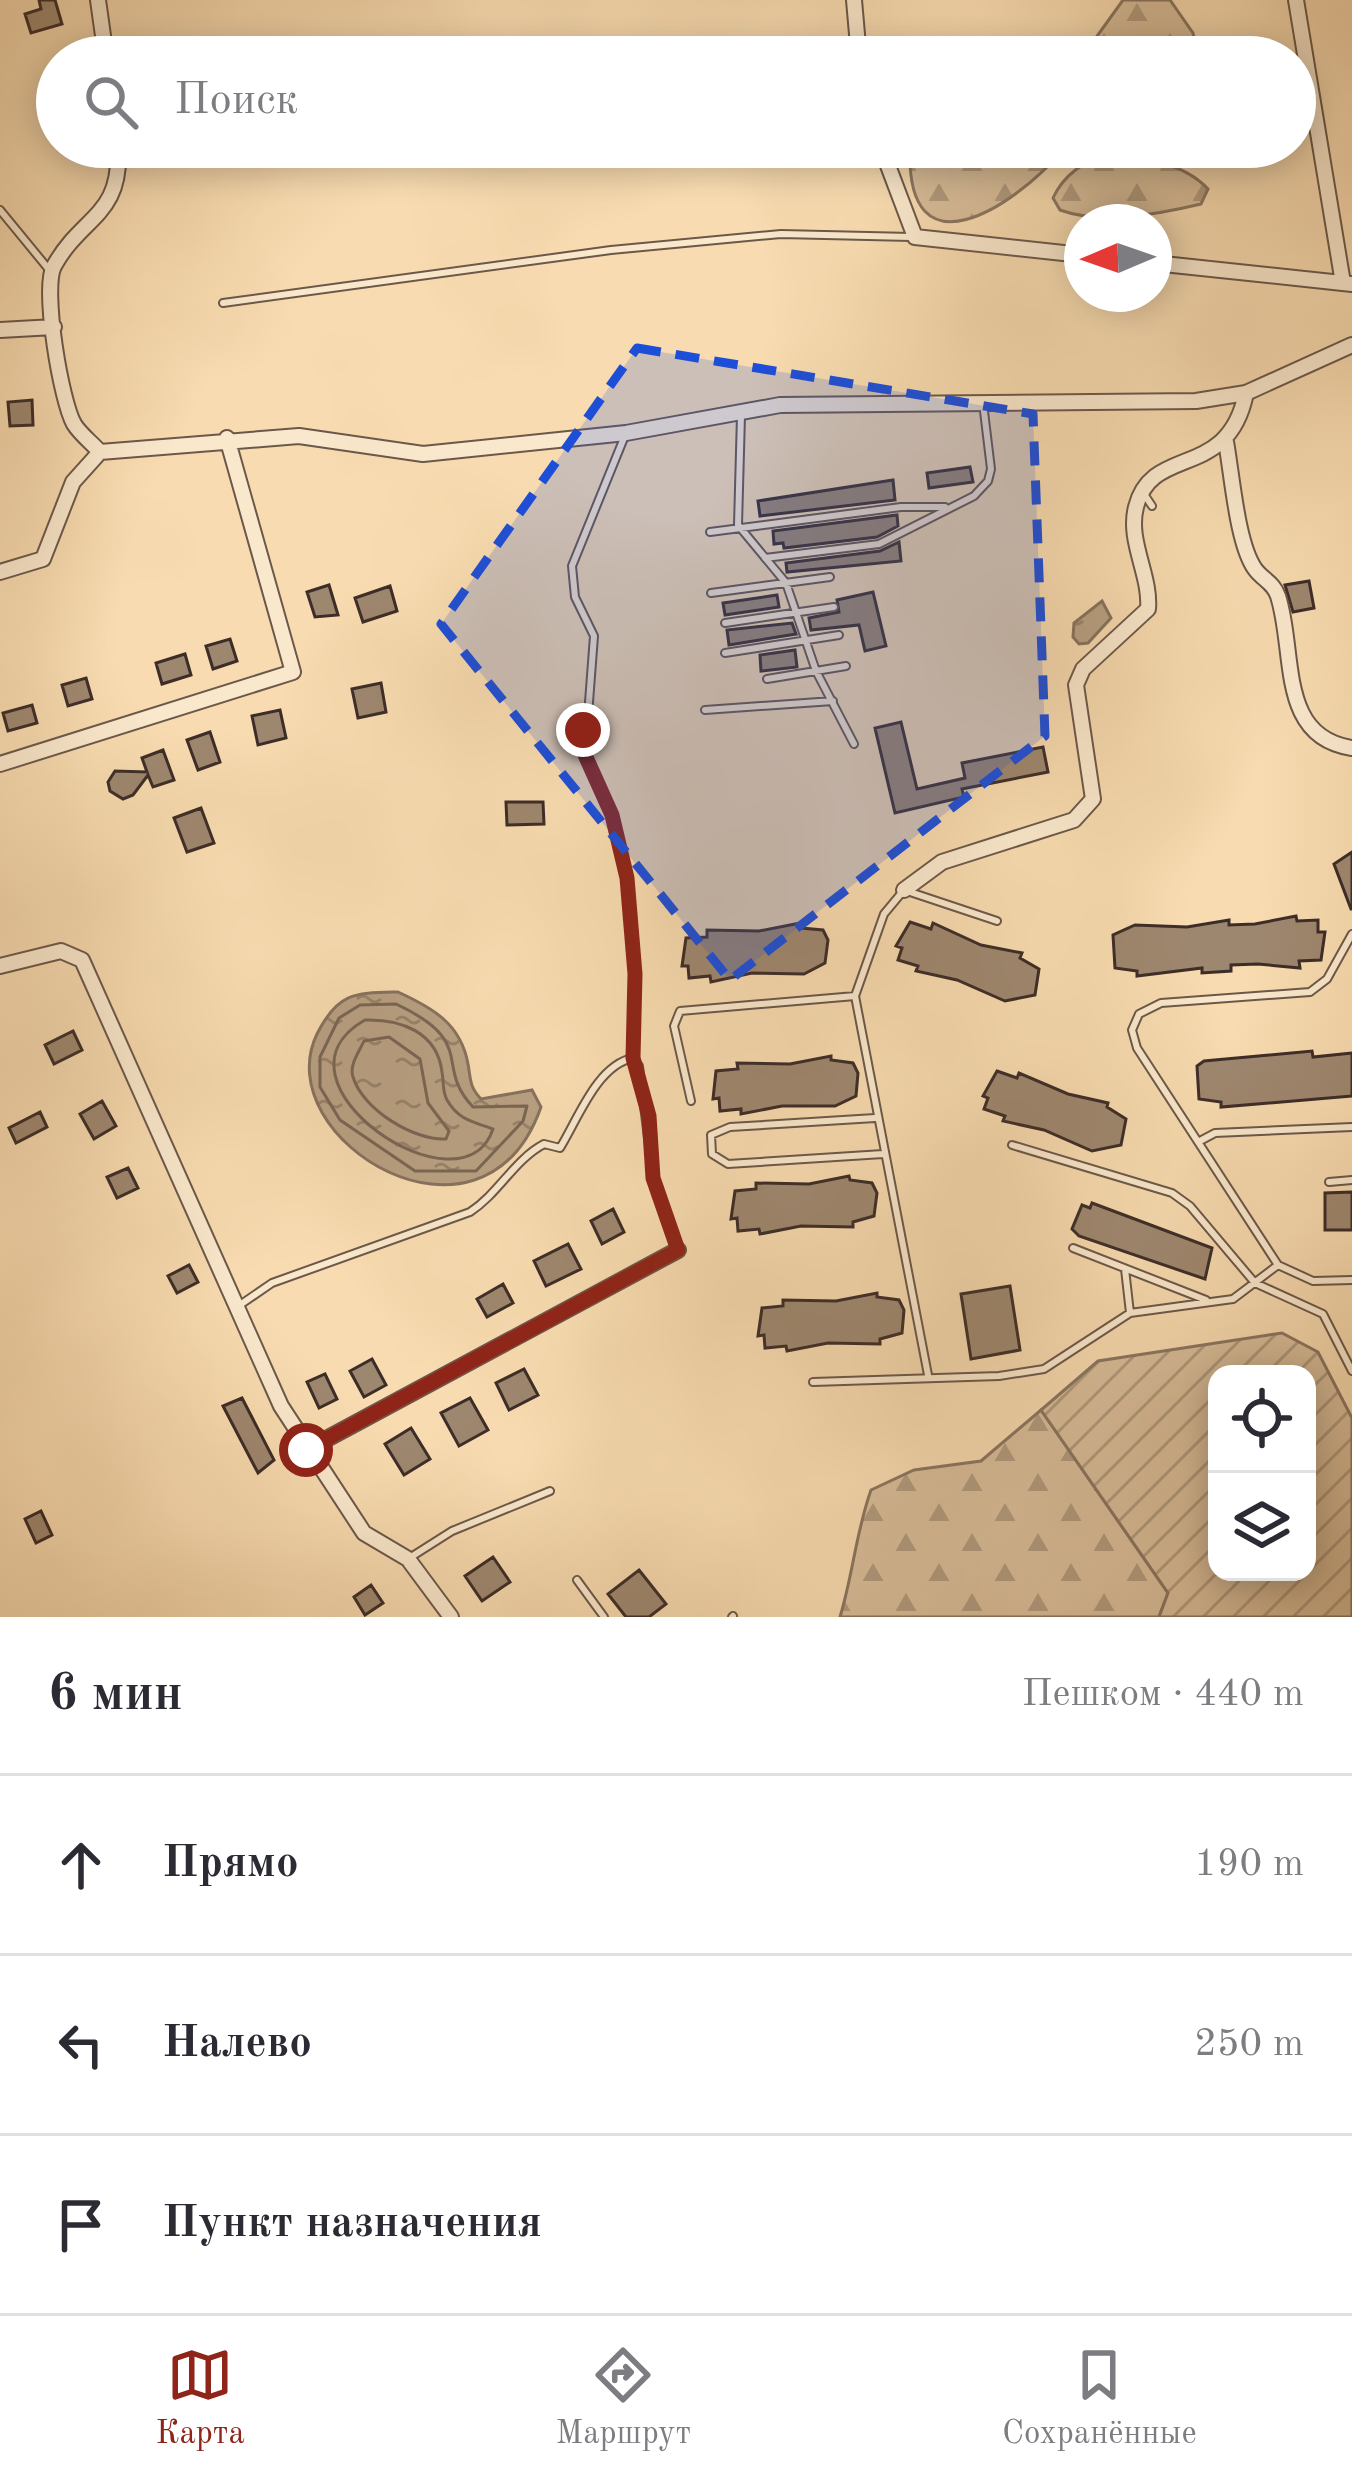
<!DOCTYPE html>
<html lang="ru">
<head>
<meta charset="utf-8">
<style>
  :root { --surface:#fff; --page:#f2f2f3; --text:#2b2b33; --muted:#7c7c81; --line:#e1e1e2; --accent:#8f2418 }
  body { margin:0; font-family:"Old Standard TT",serif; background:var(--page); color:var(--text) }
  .controls { position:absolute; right:36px; bottom:36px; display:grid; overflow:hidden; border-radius:24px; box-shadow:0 6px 30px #0003 }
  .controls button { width:108px; height:108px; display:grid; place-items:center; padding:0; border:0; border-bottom:3px solid var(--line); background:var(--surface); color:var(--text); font:60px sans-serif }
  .compass { position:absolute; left:1064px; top:204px; width:108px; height:108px; border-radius:50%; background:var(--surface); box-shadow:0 6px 30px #0003; rotate:268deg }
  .stop { position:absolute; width:36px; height:36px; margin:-27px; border:9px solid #8f2418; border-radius:50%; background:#fff }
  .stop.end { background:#8f2418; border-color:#fff; box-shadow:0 3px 12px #0008 }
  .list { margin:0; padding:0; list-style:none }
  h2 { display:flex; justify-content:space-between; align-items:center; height:156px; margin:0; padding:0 48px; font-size:51px }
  h2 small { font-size:39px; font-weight:400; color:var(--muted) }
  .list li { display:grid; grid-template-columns:78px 1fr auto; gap:36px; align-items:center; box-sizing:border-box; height:180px; padding:0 48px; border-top:3px solid var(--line) }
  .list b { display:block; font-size:45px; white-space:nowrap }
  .list em { font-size:39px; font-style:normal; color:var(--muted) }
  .icon { flex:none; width:66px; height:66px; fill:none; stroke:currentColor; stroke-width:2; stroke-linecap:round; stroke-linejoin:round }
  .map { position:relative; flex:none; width:1352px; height:1617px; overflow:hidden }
  .search { position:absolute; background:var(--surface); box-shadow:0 6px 30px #0003; left:36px; right:36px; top:36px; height:132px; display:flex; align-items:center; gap:30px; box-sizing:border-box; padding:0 42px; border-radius:66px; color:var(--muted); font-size:45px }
  .sheet { height:696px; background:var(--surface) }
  nav { display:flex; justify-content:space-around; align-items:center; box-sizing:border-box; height:168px; border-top:3px solid var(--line); background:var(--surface); font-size:33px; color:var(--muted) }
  nav a { display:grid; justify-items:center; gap:6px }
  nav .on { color:var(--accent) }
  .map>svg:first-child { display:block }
  .forest { fill:url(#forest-firs); stroke:#8a7560; stroke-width:3 }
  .garden { fill:url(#garden-furrows); stroke:#8a7560; stroke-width:3; fill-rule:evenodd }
  .water { fill:url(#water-ripples); stroke:#87725e; stroke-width:3 }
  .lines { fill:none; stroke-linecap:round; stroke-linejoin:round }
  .shore { stroke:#7a6655; stroke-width:3 }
  .building { fill:#9e876f; stroke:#3d2d28; stroke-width:3 }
  .service-casing { stroke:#6c584a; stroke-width:10 }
  .minor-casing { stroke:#6c584a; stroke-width:18 }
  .service { stroke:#fae8cc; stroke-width:6 }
  .minor { stroke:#fae8cc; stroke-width:14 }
  .route { stroke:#8f2418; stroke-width:15 }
  .marked { fill:#1d4ed8; fill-opacity:0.2; stroke:#1d4ed8; stroke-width:9; stroke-dasharray:24 15; stroke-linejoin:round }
</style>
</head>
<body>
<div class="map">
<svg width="1352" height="1617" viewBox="0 0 1352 1617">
  <defs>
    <pattern id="forest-firs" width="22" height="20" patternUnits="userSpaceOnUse" patternTransform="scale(3)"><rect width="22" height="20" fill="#d8bd99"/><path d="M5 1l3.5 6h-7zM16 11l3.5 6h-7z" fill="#b09a7d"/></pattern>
    <pattern id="garden-furrows" width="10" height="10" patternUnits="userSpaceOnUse" patternTransform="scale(3)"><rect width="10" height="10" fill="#d8bd99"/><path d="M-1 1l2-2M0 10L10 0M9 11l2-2" fill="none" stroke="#b09a7d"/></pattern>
    <pattern id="water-ripples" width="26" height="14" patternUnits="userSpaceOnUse" patternTransform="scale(3)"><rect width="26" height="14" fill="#b8a082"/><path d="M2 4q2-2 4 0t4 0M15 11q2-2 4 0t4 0" fill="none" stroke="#97836a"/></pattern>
  </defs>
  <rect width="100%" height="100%" fill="#f8dbb0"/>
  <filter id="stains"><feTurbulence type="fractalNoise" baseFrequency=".00167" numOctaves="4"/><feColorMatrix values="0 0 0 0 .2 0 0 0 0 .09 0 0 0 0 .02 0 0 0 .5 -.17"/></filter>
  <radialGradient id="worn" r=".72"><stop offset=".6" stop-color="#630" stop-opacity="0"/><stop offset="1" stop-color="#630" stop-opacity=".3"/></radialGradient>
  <!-- forest -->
  <path class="forest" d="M1123,0H1170L1193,33L1198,57H1082Z
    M910,147H1060L1062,151C1014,207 905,279 910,147Z
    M1109,155C1143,158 1183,162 1208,189L1201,204C1159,214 1101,225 1060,210L1053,198C1063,176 1085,159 1109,155Z
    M1041,1410L1168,1593L1159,1617H840C853,1574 856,1532 871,1490L914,1470L981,1461Z"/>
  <!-- garden -->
  <path class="garden" d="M1282,1333L1318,1352L1352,1418V1617H1159L1168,1593L1041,1410L1098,1361ZM1217,1374H1307V1572H1217Z"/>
  <!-- water -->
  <path class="water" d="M1102,601L1111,618L1088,643L1079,644L1073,637L1074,623Z
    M398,992C433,1008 461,1024 468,1064C471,1080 469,1086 481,1099L532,1090L541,1107C483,1272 266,1139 317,1034C338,992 355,993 398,992Z"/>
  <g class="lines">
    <!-- shore -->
    <path class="shore" d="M396,1004C479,1043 433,1065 473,1107L527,1106L523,1121L476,1171H415L340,1120L320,1087V1057L339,1018L360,1005Z
      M365,1020C401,1019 437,1032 442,1072C444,1082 442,1091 447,1100C459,1121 475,1122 493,1129C463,1220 257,1081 365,1020Z
      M389,1037L420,1059L428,1103L449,1131L446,1139C415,1141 363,1110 353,1077C349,1065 359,1052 364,1041Z"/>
  </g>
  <!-- building -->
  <path class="building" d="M39,0H55L62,24L31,33L25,14L41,9Z
    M32,400L33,425L10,426L8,402Z
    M970,467L973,482L929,488L927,473Z
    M893,480L895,500L760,516L758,501Z
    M897,515L898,526L877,537L784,548L783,543L774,544L773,531Z
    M899,542L901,561L787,572L786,563L880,551Z
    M1309,581L1314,608L1293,612L1285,585Z
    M329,585L338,615L315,617L307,592Z
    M390,586L397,611L363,622L355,598Z
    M873,592L886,646L865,651L859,625L811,630L809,618L839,612L837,600Z
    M777,595L779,607L725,615L723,603Z
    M792,623L796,634L729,645L727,630Z
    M230,639L237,661L213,669L206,646Z
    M795,650L797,667L761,671L760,655Z
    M185,654L191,675L162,684L156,663Z
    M86,678L92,699L68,706L62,685Z
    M381,683L386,712L358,718L352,689Z
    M32,705L37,723L8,731L3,713Z
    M280,710L286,738L258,745L252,716Z
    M901,722L917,789L965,778L962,763L1043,747L1048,772L962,789L964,797L895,813L875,728Z
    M210,732L220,762L198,770L187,740Z
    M163,750L174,780L153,787L148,775L133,795L123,799L110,791L108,782L115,771L147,772L142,758Z
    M506,802H543L544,824L507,825Z
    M201,808L214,843L187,852L174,818Z
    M1352,852V909H1351L1334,864Z
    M1296,916L1297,921L1318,920V932H1325L1321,960L1299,961L1300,968L1258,964L1231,965V971L1202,973V968L1137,976V971L1115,968L1113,935L1135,925L1187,927L1229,920V925L1255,924Z
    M910,922L931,929L933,923L981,945L1022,953L1020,958L1039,969L1035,995L1005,1001L957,980L916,971L918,966L898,960L902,948L896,946Z
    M800,923L801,928L823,930L828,940L825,963L804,974L752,973L711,982L710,976L689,978L688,966H682L686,938L707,937V930L759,931Z
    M73,1031L82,1050L54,1064L45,1045Z
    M1312,1051L1313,1057L1352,1053V1096L1221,1107V1102L1199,1099L1197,1066L1204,1061Z
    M831,1056V1060L853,1063L858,1073L856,1096L835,1106H782L741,1114V1109L720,1111L719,1098L713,1099L716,1071L738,1069L737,1063L790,1064Z
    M997,1071L1017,1078L1019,1073L1068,1094L1108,1103L1107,1107L1126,1119L1121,1145L1092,1151L1044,1130L1003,1121L1005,1116L984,1109L988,1098L983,1096Z
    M102,1101L116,1126L94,1139L80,1114Z
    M40,1112L47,1127L16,1143L9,1128Z
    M128,1168L138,1188L117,1198L107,1177Z
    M849,1176L850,1180L872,1183L877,1193L874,1216L853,1222V1227L801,1226L760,1234L759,1229L738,1231L737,1218L731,1219L735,1191L756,1189V1183L809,1184Z
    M1352,1192V1230H1325V1193Z
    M1092,1203L1212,1248L1205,1279L1079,1236L1072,1229L1082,1205L1090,1208Z
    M613,1209L624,1232L602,1244L591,1221Z
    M568,1244L581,1269L546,1286L534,1261Z
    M189,1265L198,1282L177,1293L168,1276Z
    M503,1284L513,1303L487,1317L477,1299Z
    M1010,1286L1020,1350L971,1359L961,1294Z
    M877,1293V1297L899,1300L904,1310L902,1333L880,1339V1344L828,1343L787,1351L786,1346L765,1348L764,1335L758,1336L762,1308L783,1306V1300L836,1301Z
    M372,1359L386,1385L364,1397L350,1371Z
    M524,1369L538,1395L509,1410L496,1383Z
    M325,1374L337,1399L319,1408L307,1382Z
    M242,1398L274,1460L258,1473L223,1406Z
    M470,1398L488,1430L459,1446L441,1413Z
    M411,1428L430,1459L404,1475L385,1444Z
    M41,1511L52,1535L36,1543L25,1519Z
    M493,1557L510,1582L482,1601L465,1576Z
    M639,1570L666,1604L649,1617H626L608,1594Z
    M371,1585L383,1603L365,1615L354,1597Z"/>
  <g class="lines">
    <!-- service casing -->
    <g class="service-casing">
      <path id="service" d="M0,210L51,272
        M223,303L611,250L781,234L911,237
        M741,415L738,525L786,583L816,671L854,744
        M626,433L572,566L575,597L594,636L585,755L612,815L627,878L635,974L633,1058
        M1144,494L1152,506
        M710,532L901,507H945
        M765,558L879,544L974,496L988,481L991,469L983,403
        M711,593L830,577
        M725,623L834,607
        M725,653L839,635
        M767,679L846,666
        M705,710L833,701
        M1352,934L1327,979L1310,992L1161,1003L1139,1014L1132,1030L1137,1048L1278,1265L1313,1281L1352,1280
        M855,996L928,1375
        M691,1101L674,1026L680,1011L855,996L884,914L904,890L997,921
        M875,1118L730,1127L711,1135L712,1154L728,1164L883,1154
        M1198,1142L1215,1133L1352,1127
        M1012,1145L1172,1193L1190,1206L1255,1283L1323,1314L1352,1371
        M1329,1182L1352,1180
        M1073,1248L1206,1300
        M1125,1269L1130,1313
        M237,1307L272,1283L470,1212C499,1193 514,1160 544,1144L560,1148C578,1119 597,1065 633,1058L639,1066L653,1178L678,1248
        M813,1382L999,1376L1044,1369L1130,1313L1233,1299L1278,1265
        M411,1557L452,1531L550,1491
        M577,1580L604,1617
        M732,1617L733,1616"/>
    </g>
    <!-- minor casing -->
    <g class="minor-casing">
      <path id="minor" d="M98,0L106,57
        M854,0L859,57
        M1296,0L1343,283
        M881,147L915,237L1082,255
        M1154,263L1352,284
        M0,330L54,327
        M1226,442C1232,474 1237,544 1255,569C1263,580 1273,582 1278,596C1296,652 1277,737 1352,748
        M100,452L299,436L423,454L626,433L780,405L1196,401L1246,393L1352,345
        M100,452C92,443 80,434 74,424C61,401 42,289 54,266C82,215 122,217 118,147
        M0,572L43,559L73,482L100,452
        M0,764L293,672L227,438
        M904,890L942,862L1074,820L1093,799L1076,685L1083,669L1148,609C1151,575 1127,541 1136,507C1152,443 1228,482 1246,393
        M0,966L61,951L82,960L281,1406L364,1533L408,1559L451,1617
        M306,1450L678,1250"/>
    </g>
    <!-- service -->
    <use href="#service" class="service"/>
    <!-- minor -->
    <use href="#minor" class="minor"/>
  </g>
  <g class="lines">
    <!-- route -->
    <path class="route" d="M306,1450L678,1250L653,1178L649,1116L633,1058L635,974L627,878L612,815L585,755L583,730"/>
  </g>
  <!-- marked area -->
  <path class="marked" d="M637,348L1033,414L1045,736L730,980L441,624Z"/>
  <rect width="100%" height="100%" filter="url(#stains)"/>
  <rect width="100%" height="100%" fill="url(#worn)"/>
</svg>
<div class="controls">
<button><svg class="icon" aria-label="locate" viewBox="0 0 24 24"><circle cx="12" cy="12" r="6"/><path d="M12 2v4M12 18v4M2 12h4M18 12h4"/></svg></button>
<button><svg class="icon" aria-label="layers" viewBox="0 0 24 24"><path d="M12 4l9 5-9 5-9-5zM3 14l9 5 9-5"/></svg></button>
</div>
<svg class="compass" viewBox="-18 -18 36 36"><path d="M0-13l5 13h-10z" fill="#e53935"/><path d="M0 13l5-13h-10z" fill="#7c7c81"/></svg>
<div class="stop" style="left:306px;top:1450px"></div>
<div class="stop end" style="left:583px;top:730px"></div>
<div class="search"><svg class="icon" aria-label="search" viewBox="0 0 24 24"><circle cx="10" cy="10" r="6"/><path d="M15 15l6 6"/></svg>Поиск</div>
</div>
<section class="sheet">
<h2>6 мин<small>Пешком · 440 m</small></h2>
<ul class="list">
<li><svg class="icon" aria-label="ahead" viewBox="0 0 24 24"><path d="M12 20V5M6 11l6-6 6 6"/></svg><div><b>Прямо</b></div><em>190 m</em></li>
<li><svg class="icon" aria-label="left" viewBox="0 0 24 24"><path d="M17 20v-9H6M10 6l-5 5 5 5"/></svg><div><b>Налево</b></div><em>250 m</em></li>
<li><svg class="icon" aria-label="arrive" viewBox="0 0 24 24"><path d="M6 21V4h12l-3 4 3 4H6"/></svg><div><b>Пункт назначения</b></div></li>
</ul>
</section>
<nav>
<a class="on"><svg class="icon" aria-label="map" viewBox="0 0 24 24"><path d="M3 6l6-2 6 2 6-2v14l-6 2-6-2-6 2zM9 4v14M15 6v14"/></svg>Карта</a>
<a><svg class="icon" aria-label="directions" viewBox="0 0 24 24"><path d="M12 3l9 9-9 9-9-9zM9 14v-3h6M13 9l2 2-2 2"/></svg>Маршрут</a>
<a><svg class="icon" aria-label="saved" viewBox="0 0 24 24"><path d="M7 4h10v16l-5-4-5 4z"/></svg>Сохранённые</a>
</nav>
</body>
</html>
